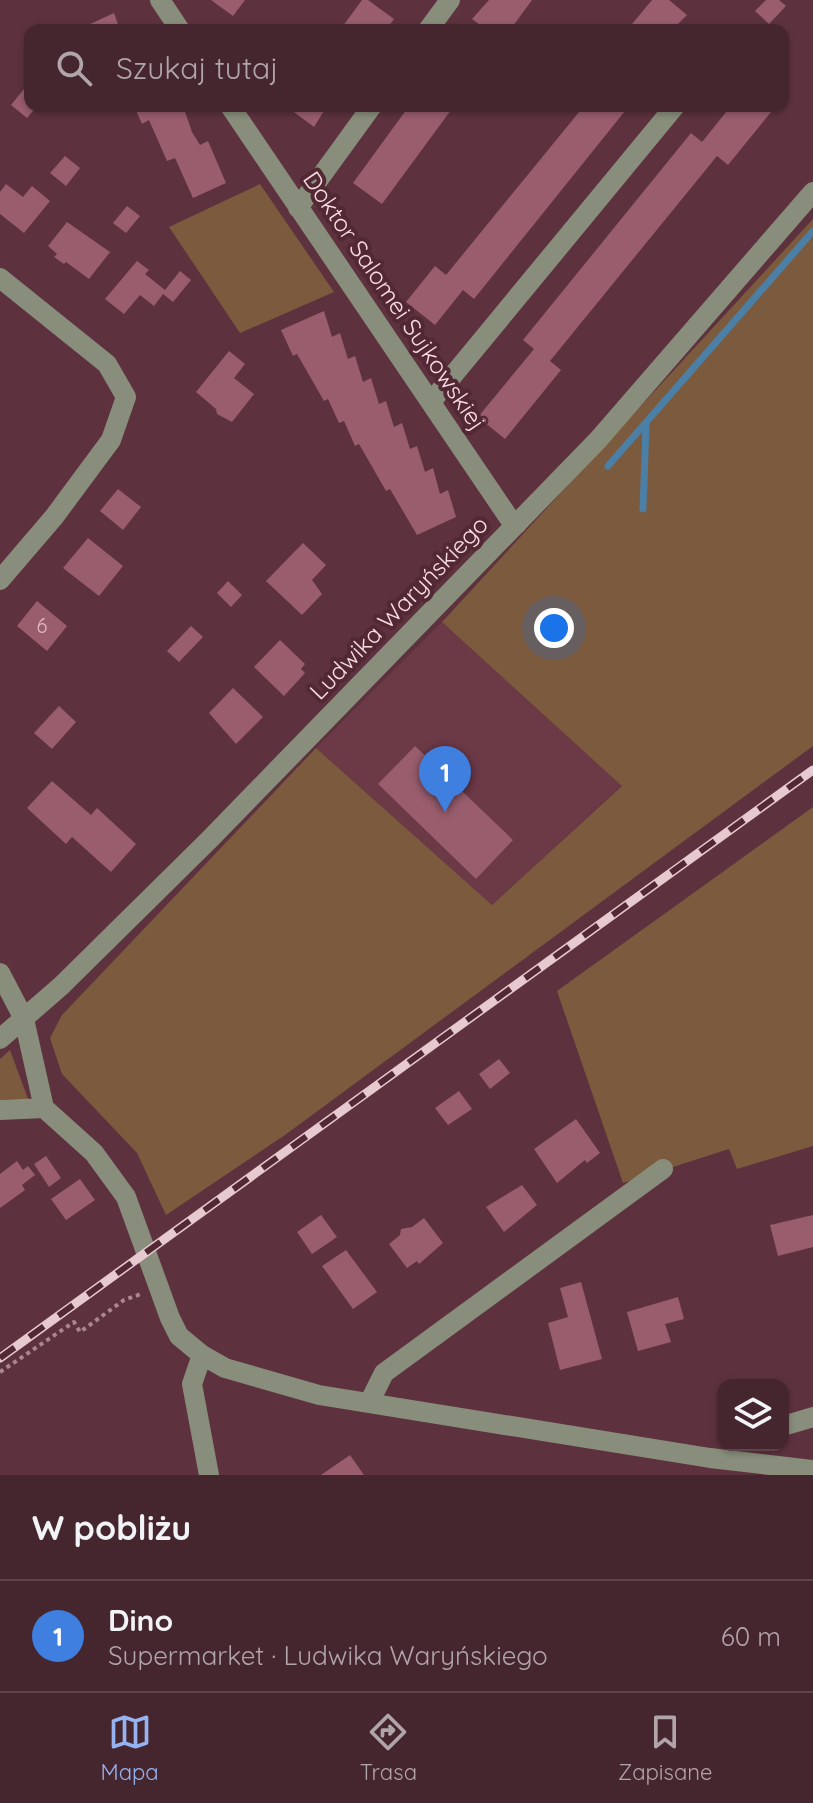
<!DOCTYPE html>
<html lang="pl">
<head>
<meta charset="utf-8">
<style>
  :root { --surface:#46262e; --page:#4d2e36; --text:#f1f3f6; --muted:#b0a5aa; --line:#5e434a; --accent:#95b2f1 }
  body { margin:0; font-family:Quicksand,sans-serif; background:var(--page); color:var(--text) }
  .controls { position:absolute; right:24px; bottom:24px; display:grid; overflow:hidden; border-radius:16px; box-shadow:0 2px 6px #0004 }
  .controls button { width:72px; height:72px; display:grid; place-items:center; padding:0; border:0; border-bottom:2px solid var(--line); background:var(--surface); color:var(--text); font:40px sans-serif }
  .you { position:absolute; left:554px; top:628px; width:28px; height:28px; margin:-20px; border:6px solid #fff; border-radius:50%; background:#1a73e8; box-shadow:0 0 0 12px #1a73e833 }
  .badge { display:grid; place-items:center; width:52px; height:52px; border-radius:50%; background:var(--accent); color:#fff; font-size:26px; font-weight:700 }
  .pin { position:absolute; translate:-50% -66px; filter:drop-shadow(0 2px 4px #0008) }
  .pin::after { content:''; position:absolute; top:42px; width:28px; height:24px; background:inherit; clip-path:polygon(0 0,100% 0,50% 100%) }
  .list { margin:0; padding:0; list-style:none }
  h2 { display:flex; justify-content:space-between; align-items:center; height:104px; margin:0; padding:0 32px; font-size:34px }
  h2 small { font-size:26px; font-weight:400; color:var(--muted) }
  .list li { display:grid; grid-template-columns:52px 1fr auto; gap:24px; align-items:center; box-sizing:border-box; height:112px; padding:0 32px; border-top:2px solid var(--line) }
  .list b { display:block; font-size:30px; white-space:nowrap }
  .list p { margin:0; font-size:26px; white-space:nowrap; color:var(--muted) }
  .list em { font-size:26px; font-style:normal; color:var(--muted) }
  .icon { flex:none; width:44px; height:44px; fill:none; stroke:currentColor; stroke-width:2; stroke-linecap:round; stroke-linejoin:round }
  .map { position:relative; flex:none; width:813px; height:1475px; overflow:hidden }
  .search { position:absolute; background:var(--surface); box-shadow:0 2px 6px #0004; left:24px; right:24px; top:24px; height:88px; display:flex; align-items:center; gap:20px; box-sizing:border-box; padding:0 28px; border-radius:16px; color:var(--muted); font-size:30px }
  .sheet { height:216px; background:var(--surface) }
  nav { display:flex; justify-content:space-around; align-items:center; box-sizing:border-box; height:112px; border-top:2px solid var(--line); background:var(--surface); font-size:22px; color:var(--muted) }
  nav a { display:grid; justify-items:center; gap:4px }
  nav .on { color:var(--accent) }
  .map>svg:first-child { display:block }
  .built { fill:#6c3947 }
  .green { fill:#7b5a3e }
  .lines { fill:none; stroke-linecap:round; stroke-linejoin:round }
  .stream { stroke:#4c7fa5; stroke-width:7 }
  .building { fill:#995d6e }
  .path { stroke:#aa868f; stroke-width:4; stroke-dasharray:4 4; stroke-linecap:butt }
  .minor { stroke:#888e7b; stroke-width:20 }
  .rail-casing { stroke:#e7c9d0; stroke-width:9 }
  .rail { stroke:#522834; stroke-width:6; stroke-dasharray:18; stroke-linecap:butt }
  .labels { text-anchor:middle; stroke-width:8; stroke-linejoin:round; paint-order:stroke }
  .number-label { font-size:20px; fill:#e1bdc6 }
  .street-label { font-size:24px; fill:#f9dde3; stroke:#522834 }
</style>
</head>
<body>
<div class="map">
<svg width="813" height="1475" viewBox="0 0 813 1475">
  <rect width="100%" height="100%" fill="#5d323e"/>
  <!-- built -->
  <path class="built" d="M442,622L622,785L492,905L316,748Z"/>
  <!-- green -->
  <path class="green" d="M260,184L334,292L240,333L169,227Z
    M813,219V746L285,1135L166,1215L137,1153L62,1074L50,1038L62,1015L316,748L492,905L622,786L442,622Z
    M813,807V1146L737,1169L729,1149L623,1183L557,991Z
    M10,1050L28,1099L0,1100V1059Z"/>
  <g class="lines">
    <!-- stream -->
    <path class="stream" d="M608,466L813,231
      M643,509L646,424"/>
  </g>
  <!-- building -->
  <path class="building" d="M211,0H245L233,16Z
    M362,0H368L394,19L386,30H340Z
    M489,0H532L510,30H487L472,19Z
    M652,0H669L687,15L672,30H627Z
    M766,0H779L786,6L769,24L755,11Z
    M114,13L120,30H77Z
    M24,89L30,93V106H37L27,118L11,105Z
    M134,106H183L192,132L200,145L208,141L226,183L193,198L175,158L167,161L149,120L142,124Z
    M286,106H327L314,127Z
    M409,106H454L382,204L353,183Z
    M584,106H629L474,299L463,290L435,325L406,302L435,266L446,275Z
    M731,106H776L728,165L717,156L550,361L561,370L505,439L478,417L534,349L523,340L691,133L702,142Z
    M65,156L80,168L66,186L50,173Z
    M6,184L23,197L32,186L50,201L24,233L0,214V192Z
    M127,206L140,216L126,233L113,223Z
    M67,222L110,252L89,279L66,262L64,264L54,257L57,254L48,246Z
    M137,261L149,270L145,274L165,290L180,271L191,280L173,302L163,294L154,306L140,295L124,314L105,299Z
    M324,311L332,337L340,333L348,359L355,356L363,382L371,378L379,404L386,401L394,427L402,423L410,449L417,446L425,472L433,468L440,494L448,490L456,517L417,535L390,489L386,491L359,444L355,446L344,421L339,423L328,399L324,401L297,354L293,356L281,330Z
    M229,351L245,364L234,378L254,394L232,422L217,414L216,409L196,392Z
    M118,489L141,507L123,530L100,511Z
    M88,538L123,566L99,596L63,568Z
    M303,543L326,565L312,580L322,594L302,615L266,581Z
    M228,581L242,595L231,607L217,593Z
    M37,601L67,626L47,651L17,626Z
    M191,626L203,637L179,662L167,651Z
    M280,640L305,664L301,669L305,673L284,696L254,667Z
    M233,688L263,717L236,744L209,713Z
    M59,706L76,722L52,749L34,733Z
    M415,746L513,840L476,879L378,784Z
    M52,781L91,815L97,808L136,844L111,872L72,837L66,844L27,808Z
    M499,1059L510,1073L490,1089L479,1074Z
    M459,1091L472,1109L448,1125L435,1108Z
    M576,1119L600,1153L587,1163L585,1160L557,1183L534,1149Z
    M46,1156L61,1178L49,1187L34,1164Z
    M17,1161L23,1170L28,1166L35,1175L22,1185L25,1190L0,1208V1174Z
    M80,1179L95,1200L66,1220L51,1199Z
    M522,1185L537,1205L504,1232L486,1207Z
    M321,1215L337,1237L312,1254L297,1232Z
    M813,1215V1247L778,1256L770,1225Z
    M424,1218L443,1243L419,1264L417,1261L407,1268L389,1244L400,1235L401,1229L412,1227Z
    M346,1250L377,1292L353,1309L322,1266Z
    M581,1282L602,1359L560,1370L548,1323L568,1317L560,1288Z
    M678,1297L684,1319L665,1324L671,1342L638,1351L627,1312Z
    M350,1455L364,1475H321Z"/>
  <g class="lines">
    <!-- path -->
    <path class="path" d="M0,1372L74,1322L80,1332L124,1300L141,1294"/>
    <!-- minor -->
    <path class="minor" d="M160,0L180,30
      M428,30L450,0
      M230,106L509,518L517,524
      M298,208L372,106
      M0,278L107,364L126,397L111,440L54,517L0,580
      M431,402L675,106
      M0,973L24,1019L44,1108L94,1153L126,1197L170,1318L179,1336L202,1355L225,1368L319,1395L710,1458L813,1470
      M0,1039L61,986L210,839L598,440L813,192
      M0,1110L44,1108
      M202,1355L192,1384L209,1475
      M369,1403L384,1373L663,1169
      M783,1426L813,1417"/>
    <!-- rail casing -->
    <g class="rail-casing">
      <path id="rail" d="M0,1358L813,770"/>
    </g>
    <!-- rail -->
    <use href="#rail" class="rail"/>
  </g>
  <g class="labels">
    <!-- number labels -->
    <g class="number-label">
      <text x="42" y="633">6</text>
    </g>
    <!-- street labels -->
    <g class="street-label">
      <text transform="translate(394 301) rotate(56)" y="8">Doktor Salomei Sujkowskiej</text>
      <text transform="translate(399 608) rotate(-46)" y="8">Ludwika Waryńskiego</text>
    </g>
  </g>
</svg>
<div class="controls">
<button><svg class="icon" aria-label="layers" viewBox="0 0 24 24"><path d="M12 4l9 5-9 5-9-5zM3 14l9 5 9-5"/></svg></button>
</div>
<div class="you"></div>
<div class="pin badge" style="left:445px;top:812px;background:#3f7fe0">1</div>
<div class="search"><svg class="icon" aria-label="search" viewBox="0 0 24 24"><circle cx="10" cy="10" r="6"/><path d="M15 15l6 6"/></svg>Szukaj tutaj</div>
</div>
<section class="sheet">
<h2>W pobliżu<small></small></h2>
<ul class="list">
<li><span class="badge" style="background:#3f7fe0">1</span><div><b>Dino</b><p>Supermarket · Ludwika Waryńskiego</p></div><em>60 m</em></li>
</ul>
</section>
<nav>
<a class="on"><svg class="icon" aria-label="map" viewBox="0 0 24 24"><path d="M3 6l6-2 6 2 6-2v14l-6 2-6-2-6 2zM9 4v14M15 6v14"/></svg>Mapa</a>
<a><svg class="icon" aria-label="directions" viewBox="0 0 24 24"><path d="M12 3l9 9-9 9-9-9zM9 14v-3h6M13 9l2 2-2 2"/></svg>Trasa</a>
<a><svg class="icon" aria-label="saved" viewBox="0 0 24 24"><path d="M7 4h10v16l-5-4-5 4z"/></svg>Zapisane</a>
</nav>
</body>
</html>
